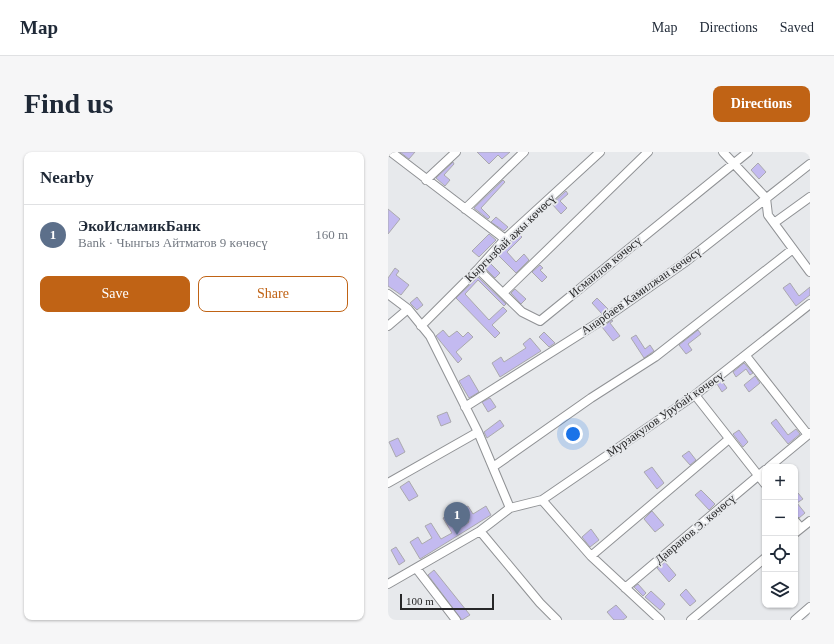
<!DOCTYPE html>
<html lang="en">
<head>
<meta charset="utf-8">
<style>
  :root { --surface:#fff; --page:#f6f6f7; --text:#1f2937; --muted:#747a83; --line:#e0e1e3; --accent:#c06315 }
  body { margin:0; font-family:Georgia,serif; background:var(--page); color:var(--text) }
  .controls { position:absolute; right:12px; bottom:12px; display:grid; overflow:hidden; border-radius:8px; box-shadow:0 1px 3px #0004 }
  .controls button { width:36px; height:36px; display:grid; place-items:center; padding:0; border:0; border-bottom:1px solid var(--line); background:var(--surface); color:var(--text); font:20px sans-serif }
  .scale { position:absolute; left:12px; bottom:10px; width:94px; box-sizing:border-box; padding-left:4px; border:2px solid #272728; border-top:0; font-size:11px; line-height:14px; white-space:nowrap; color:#272728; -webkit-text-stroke:3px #e7e9ec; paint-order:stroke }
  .you { position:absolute; left:185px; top:282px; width:14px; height:14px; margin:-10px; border:3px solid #fff; border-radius:50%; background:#1a73e8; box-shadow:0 0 0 6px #1a73e833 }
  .badge { display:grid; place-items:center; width:26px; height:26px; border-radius:50%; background:var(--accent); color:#fff; font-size:13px; font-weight:700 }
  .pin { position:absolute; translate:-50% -33px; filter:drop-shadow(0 1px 2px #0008) }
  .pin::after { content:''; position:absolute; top:21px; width:14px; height:12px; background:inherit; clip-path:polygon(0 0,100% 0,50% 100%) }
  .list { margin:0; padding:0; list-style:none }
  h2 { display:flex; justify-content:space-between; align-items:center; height:52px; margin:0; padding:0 16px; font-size:17px }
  h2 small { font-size:13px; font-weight:400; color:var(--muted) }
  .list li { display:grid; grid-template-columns:26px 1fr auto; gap:12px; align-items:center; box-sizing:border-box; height:60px; padding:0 16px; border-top:1px solid var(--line) }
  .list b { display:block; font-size:15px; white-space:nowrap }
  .list p { margin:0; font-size:13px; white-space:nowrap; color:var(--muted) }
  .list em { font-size:13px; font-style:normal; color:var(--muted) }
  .actions { display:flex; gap:8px; padding:12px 16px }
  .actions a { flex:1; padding:9px 0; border:1px solid var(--accent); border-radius:8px; text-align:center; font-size:14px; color:var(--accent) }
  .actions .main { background:var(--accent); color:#fff }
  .icon { flex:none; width:22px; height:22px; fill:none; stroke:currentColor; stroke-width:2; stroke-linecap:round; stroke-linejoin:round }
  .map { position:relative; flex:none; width:422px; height:468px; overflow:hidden; border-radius:8px }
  header { display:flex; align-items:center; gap:24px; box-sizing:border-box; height:56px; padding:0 20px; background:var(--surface); border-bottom:1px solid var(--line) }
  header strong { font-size:19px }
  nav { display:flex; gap:22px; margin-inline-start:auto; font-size:14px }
  .intro { display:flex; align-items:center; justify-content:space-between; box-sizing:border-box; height:96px; padding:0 24px }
  h1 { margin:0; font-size:28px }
  .button { padding:10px 18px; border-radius:8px; background:var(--accent); color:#fff; font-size:14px; font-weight:700 }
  main { display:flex; gap:24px; padding:0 24px }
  aside { flex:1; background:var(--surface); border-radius:8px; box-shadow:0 1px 3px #0004 }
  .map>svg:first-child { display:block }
  .building { fill:#c3baf0; stroke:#aaa9ad }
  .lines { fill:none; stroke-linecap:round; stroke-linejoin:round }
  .minor-casing { stroke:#909295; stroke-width:10 }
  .minor { stroke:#fff; stroke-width:8 }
  .labels { text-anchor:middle; stroke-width:3.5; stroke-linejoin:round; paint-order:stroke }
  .street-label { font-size:12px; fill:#272728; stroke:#e7e9ec }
</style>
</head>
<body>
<header>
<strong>Map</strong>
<nav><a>Map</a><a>Directions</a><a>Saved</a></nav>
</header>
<div class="intro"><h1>Find us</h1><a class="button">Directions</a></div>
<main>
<aside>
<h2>Nearby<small></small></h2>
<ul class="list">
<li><span class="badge" style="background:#5c6f8a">1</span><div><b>ЭкоИсламикБанк</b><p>Bank · Чынгыз Айтматов 9 көчөсү</p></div><em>160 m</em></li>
</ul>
<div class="actions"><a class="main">Save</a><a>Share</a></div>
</aside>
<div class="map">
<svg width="422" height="468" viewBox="0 0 422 468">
  <rect width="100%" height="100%" fill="#e7e9ec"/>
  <!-- building -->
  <path class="building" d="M12,0H27L21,7Z
    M89,0H122L114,7L110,3L101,12Z
    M65,10L66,12L56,23L62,28L57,34L48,26Z
    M370,11L378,20L371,27L363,18Z
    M115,28L117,30L93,56L102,65L100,67L86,56Z
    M178,39L180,42L172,49L179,56L173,62L164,52Z
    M0,57L12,67L0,82Z
    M108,65L120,75L116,79L103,70Z
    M101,82L108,88L91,105L84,99Z
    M131,82L134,85L119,100L128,110L136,102L141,108L128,121L110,103Z
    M102,111L112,121L107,126L98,117Z
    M152,113L155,116L152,118L159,125L154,130L144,120Z
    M7,116L11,119L8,123L21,133L13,143L0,134V126Z
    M90,125L118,152L116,154L90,128L77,142L101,168L115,155L119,159L104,173L112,181L107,186L68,146Z
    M402,131L411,144L422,135V143L408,154L395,136Z
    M127,137L138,147L133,152L123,141Z
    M29,145L35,153L29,158L22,151Z
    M209,146L220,157L214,162L204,151Z
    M224,168L225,169L222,171L232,184L225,189L214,175Z
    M55,178L61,185L69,179L75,185L80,180L85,185L68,200L74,207L70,211L48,184Z
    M310,178L313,182L300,192L304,198L298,202L291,193Z
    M156,180L167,191L161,195L151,185Z
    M248,183L257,197L262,193L266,199L256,206L243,186Z
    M142,186L153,199L112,225L104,211L113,205L116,210L138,196L135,192Z
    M356,211L365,221L362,223L358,217L348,225L345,220Z
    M81,223L91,240L81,246L71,229Z
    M367,224L372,231L361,240L356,233Z
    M334,229L339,236L334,240L329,232Z
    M102,246L108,255L100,260L94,250Z
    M59,260L63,270L53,274L49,264Z
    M388,267L400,283L408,277L412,282L400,292L383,271Z
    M112,268L116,274L99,286L96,280Z
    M351,278L360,290L355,295L345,282Z
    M10,286L17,300L8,305L1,290Z
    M301,299L308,308L302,313L294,304Z
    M264,315L276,331L269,337L256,320Z
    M21,329L30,344L21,349L12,335Z
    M313,338L327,352L321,358L307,343Z
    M410,341L415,347L409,351L417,361L411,366L407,362V343Z
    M80,354L85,362L98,354L103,363L32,407L22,390L30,385L34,392L44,386L37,374L43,371L53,387L64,381L55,366L61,363L70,377L81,370L73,358Z
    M264,359L276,373L267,380L256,367Z
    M203,377L211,388L202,395L194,385Z
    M8,395L17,409L11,413L3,398Z
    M277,410L288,423L281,430L269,416Z
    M46,418L82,463L74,468L40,423Z
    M250,432L258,441L255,444L246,435Z
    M298,437L308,449L302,454L292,443Z
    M263,439L277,452L272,458L257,445Z
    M228,453L239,465L235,468H226L219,460Z"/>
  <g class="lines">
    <!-- minor casing -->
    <g class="minor-casing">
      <path id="minor" d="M3,0L117,87
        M335,0L378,46L380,63L422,120
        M38,28L68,0
        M77,57L136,0
        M386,71L422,45
        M90,117L134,160L152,169L360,0
        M115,141L260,0
        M0,142L20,157L42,184L90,280L122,356
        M0,174L20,157
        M33,174L90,117L117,87L212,0
        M358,204L420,283
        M307,243L377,332
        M77,255L219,165L296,111L422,12
        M105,315L203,246L267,205L405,97
        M381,315L422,281
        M0,331L90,280
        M154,348L203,404L272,468
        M407,369L413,376
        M92,379L152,451L169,468
        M407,381L422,369
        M203,404L341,287
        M28,416L68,468
        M0,432L92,379L122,356L154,348L307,243L422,152
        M237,436L377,318
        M303,468L377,406
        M407,468L422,455"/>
    </g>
    <!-- minor -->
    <use href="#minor" class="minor"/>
  </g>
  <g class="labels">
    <!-- street labels -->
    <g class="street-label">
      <text transform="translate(122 86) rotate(-44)" y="4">Кыргызбай ажы көчөсү</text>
      <text transform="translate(217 115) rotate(-39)" y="4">Исмаилов көчөсү</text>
      <text transform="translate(253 139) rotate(-35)" y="4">Анарбаев Камилжан көчөсү</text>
      <text transform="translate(277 262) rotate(-35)" y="4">Мурзакулов Урубай көчөсү</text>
      <text transform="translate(307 377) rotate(-40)" y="4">Давранов Э. көчөсү</text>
    </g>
  </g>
</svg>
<div class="controls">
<button>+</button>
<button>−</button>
<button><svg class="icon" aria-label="locate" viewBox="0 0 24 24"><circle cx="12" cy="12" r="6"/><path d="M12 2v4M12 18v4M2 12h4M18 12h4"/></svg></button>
<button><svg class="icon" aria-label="layers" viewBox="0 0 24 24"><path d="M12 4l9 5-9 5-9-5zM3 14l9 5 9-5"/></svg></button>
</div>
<div class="scale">100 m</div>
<div class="you"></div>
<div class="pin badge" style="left:69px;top:383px;background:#5c6f8a">1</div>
</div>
</main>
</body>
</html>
